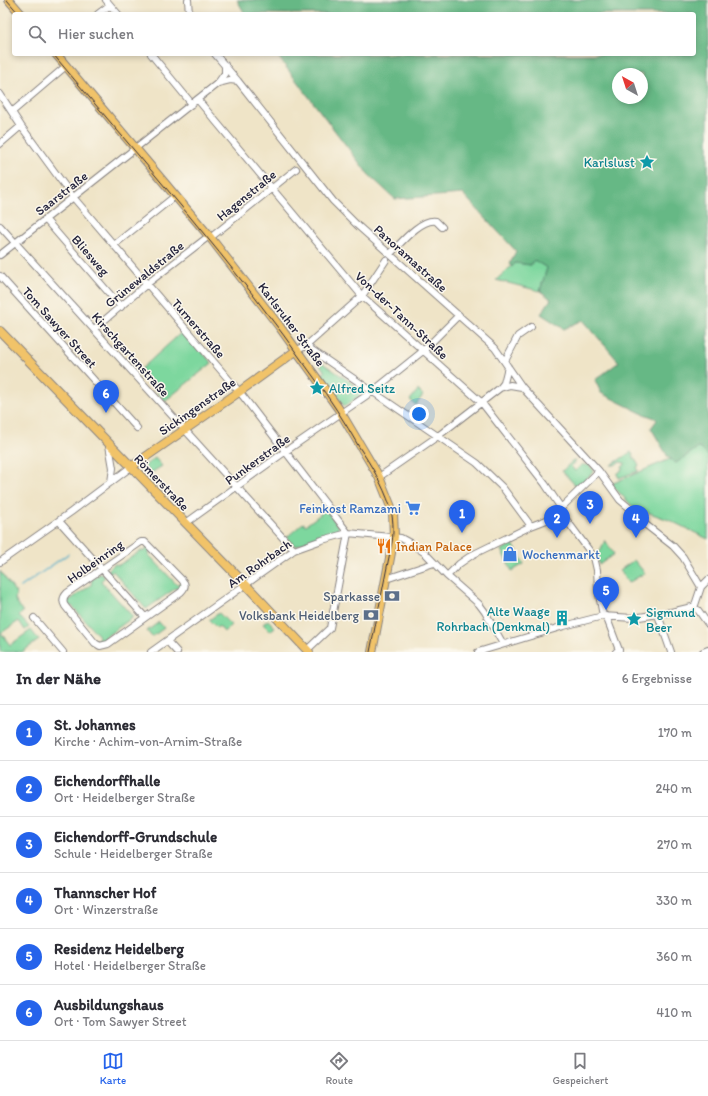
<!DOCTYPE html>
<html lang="de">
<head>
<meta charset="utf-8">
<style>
  :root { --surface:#fff; --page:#f2f2f3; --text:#2b2b33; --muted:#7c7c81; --line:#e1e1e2; --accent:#2563eb }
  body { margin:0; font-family:Itim,sans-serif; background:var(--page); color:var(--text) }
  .compass { position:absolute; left:612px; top:68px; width:36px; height:36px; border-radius:50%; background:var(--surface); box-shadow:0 2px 6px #0003; rotate:321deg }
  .you { position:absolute; left:419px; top:414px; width:14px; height:14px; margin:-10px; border:3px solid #fff; border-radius:50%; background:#1a73e8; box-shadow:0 0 0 6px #1a73e833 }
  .badge { display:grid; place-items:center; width:26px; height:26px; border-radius:50%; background:var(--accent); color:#fff; font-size:13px; font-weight:700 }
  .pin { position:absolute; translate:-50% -33px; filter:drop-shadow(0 1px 2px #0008) }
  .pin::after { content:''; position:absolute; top:21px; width:14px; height:12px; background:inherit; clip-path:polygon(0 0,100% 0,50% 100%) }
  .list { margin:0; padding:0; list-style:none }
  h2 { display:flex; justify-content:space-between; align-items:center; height:52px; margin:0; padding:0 16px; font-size:17px }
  h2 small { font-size:13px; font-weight:400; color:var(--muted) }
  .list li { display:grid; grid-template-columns:26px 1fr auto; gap:12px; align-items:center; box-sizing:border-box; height:56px; padding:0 16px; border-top:1px solid var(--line) }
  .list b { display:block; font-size:15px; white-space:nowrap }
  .list p { margin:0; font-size:13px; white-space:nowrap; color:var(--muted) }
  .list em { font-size:13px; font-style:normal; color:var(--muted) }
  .icon { flex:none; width:22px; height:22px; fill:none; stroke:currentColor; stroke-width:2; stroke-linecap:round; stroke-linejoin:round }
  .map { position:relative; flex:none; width:708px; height:652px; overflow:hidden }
  .search { position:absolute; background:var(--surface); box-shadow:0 2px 6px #0003; left:12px; right:12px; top:12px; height:44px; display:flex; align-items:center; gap:10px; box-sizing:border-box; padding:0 14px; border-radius:4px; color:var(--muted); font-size:15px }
  .sheet { height:388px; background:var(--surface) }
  nav { display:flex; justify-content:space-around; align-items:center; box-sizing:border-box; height:56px; border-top:1px solid var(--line); background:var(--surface); font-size:11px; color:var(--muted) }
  nav a { display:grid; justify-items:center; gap:2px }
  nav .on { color:var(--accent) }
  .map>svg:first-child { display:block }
  .green { fill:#7dd79e; stroke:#507c6c }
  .forest { fill:#66b885; stroke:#446d60; fill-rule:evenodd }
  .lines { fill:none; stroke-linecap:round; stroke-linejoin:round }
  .stream { stroke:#4badca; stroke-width:1.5 }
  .minor-casing { stroke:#888381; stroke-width:8 }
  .major-casing { stroke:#888381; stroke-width:10 }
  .minor { stroke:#fff; stroke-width:6 }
  .major { stroke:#f1c369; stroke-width:8 }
  .tram { stroke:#22223b; stroke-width:1 }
  .labels { text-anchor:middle; stroke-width:3; stroke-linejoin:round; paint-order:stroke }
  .culture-label { font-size:13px; fill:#0d838f; stroke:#fbf7ec; text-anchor:end }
  .street-label { font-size:13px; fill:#22223b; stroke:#fbf7ec }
  .shop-label { font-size:13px; fill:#366cbe; stroke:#fbf7ec; text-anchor:end }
  .food-label { font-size:13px; fill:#c56008; stroke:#fbf7ec; text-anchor:start }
  .service-label { font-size:13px; fill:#4e5e75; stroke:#fbf7ec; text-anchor:end }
</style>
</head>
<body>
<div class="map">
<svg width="708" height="652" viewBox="0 0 708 652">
  <rect width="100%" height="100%" fill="#fbf7ec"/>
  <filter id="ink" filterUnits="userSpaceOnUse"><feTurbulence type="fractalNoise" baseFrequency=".025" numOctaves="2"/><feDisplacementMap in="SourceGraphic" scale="8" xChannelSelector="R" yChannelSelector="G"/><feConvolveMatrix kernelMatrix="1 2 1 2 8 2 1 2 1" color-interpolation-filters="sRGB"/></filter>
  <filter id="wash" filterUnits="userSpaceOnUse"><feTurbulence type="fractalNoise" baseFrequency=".012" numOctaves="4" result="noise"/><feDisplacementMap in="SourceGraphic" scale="16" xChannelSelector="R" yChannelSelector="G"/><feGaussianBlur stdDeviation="0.9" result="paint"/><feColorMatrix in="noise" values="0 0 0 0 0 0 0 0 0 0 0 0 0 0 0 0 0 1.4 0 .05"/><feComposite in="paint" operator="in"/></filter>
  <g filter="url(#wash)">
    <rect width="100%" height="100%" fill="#efe4c7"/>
    <!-- green -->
    <path class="green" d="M534,260L547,268L540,291L496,280L515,263L531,265Z
      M183,331L212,363L165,401L139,371Z
      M317,360H318L365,392L347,405L344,406L322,374L325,372Z
      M418,390L423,395L416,405L410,400Z
      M701,448L708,456V539L669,520L633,507L611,484L670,459L676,463L696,449Z
      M631,452L639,466L637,467L638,471L619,478L617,474L623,469L622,467L625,465V463L619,462L615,465H611Z
      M155,458L162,466L151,473L144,466Z
      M574,460L575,461L571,466L575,471L583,464L585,466L588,464L594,471L578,488L562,471Z
      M326,510L339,527L338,531L295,546L287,537L303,523L306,525Z
      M605,540L614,554L599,565L596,555L601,550Z
      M513,544L524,564L512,571L501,550Z
      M147,547L150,549L149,555L177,585L180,582L182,586L179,591L176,588L146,609L113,571L109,574L108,572L110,567L115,564L119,565L141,551H146Z
      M634,560L645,573L628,583L620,570Z
      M0,571L16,593L15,600L23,612L19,616L29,627L25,630L19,621L1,633L10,645L31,630L39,640L22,652H0Z
      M99,574H102L105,577L101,581L133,617L104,638L106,642L103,644L97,641L99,636L72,606H66V599L67,598L70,600L91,585L92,579Z
      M219,613L231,625L224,632L219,626L217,628L209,620Z
      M268,620L275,627L270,631L263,624Z
      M159,622L164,628L152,637L147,631Z"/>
    <!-- forest -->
    <path class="forest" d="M237,0H708V456L700,448L696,449L676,463L668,457L651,428L657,420L655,418L641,413L601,393L595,380L619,362L583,320L564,329L541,314L551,299L540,291L547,268L534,260L531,265L515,263L512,267L510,264L516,251L463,194L395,199L368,174L276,54H694V14H245ZM618,74H642V98H618Z"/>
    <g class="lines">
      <!-- stream -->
      <path class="stream" d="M21,587L68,554"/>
    </g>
  </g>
  <g filter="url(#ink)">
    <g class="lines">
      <!-- minor casing -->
      <g class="minor-casing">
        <path id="minor" d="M106,0L118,14
          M188,0L189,14
          M98,14L110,5
          M151,54L192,104
          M215,54L238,81L333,201L357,225L495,348L522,387L599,471L620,500L632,510L641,521L673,546L683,557L701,587
          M218,83L230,80L238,81
          M0,94L21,126L73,197L242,395L348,533L330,628L308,649
          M198,100L362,296L482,403L545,484L561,508L562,514L594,557L597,570L598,589L603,616
          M12,112L66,66
          M0,144L21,126
          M45,219L121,307
          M0,226L294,550
          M210,238L296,169
          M114,245L175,196
          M390,254C400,244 421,218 436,221L442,227
          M0,255L218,83L225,73V65
          M0,276L137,428
          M94,329L147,284L209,236
          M306,346L477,463L503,488L531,526
          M297,350L306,346L362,296L386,260
          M505,361L518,336L531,327
          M500,388L510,385L522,387
          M109,445L113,468L111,482
          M379,477L438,436L500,388L504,383L508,367
          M561,508L599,471
          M59,521L145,617
          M186,523L286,451L373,391L423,351L459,315
          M141,542H145L148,545L182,580C186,584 185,588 181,592L108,644L100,646L95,643L65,606C62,601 63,597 67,593Z
          M0,562L71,512L131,467
          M447,576L459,564L472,555L531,526L562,514
          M386,579L434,563
          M694,608L701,587L708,580
          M658,615L671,652
          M606,616L619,650L616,652
          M34,618L63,652
          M167,641L177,652
          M151,652L294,550L322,540L348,533L401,538L410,543L425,553L447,576L479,604L485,612L503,644
          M478,652L564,626L603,616L633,618L671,612L692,607L698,610L708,624
          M703,652L708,650"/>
      </g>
      <!-- major casing -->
      <g class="major-casing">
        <path id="major" d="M9,0L21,14
          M56,54L209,236L279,326L338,408L379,477L393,512L394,537L372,652
          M0,331L246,585L309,652
          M131,467L239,392L297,350"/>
      </g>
      <!-- minor -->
      <use href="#minor" class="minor"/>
      <!-- major -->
      <use href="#major" class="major"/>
      <!-- tram -->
      <path class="tram" d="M7,0L19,14
        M53,54C141,160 234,263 313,376C330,399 345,422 359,447C371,465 383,485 390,506C393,517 394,530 392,542L370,652"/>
    </g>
  </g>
  <!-- icons -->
  <defs>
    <g id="sight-bare" transform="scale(1.2)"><path d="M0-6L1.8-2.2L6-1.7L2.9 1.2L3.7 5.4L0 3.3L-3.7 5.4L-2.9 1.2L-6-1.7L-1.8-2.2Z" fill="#0f9aa8" stroke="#fbf7ec" stroke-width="2.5" paint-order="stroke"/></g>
    <g id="supermarket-bare" transform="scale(1.2)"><path d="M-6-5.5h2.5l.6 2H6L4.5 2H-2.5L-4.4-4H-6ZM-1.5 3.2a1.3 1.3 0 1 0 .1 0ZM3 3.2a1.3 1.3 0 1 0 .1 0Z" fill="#3f7fe0" stroke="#fbf7ec" stroke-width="2.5" paint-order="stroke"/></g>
    <g id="restaurant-bare" transform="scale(1.2)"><path d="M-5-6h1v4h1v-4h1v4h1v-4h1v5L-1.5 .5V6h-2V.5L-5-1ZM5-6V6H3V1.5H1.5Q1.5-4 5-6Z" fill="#e8710a" stroke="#fbf7ec" stroke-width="2.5" paint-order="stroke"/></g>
    <g id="shop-bare" transform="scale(1.2)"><path d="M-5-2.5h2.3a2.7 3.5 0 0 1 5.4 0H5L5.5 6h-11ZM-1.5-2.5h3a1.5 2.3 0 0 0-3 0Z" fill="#3f7fe0" stroke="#fbf7ec" stroke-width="2.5" paint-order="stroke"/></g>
    <g id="bank-bare" transform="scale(1.2)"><path d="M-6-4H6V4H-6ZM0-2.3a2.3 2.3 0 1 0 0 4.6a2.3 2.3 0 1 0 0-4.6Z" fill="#5c6f8a" stroke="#fbf7ec" stroke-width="2.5" paint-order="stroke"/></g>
    <g id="building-bare" transform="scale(1.2)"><path d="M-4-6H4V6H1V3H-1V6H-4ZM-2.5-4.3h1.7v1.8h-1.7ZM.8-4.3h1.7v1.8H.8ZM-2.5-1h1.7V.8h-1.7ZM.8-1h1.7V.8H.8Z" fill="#0f9aa8" stroke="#fbf7ec" stroke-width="2.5" paint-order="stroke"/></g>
  </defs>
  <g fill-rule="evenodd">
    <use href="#sight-bare" x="647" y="162"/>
    <use href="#sight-bare" x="317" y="388"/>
    <use href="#supermarket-bare" x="413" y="508"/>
    <use href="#restaurant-bare" x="384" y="546"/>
    <use href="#shop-bare" x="510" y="554"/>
    <use href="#bank-bare" x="392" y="596"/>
    <use href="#bank-bare" x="371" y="615"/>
    <use href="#building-bare" x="562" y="618"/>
    <use href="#sight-bare" x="634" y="619"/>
  </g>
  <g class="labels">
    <!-- culture labels -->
    <g class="culture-label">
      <text x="635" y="167">Karlslust</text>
      <text x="329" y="393" text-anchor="start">Alfred Seitz</text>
      <text x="550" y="616">Alte Waage<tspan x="550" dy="15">Rohrbach (Denkmal)</tspan></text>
      <text x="646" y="617" text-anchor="start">Sigmund<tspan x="646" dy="15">Beer</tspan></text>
    </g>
    <!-- street labels -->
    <g class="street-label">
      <text transform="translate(61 193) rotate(-38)" y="5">Saarstraße</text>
      <text transform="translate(246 195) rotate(-39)" y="5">Hagenstraße</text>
      <text transform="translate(91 255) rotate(49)" y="5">Bliesweg</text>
      <text transform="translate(411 258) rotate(42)" y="5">Panoramastraße</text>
      <text transform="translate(144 274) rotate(-39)" y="5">Grünewaldstraße</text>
      <text transform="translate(402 315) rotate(43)" y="5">Von-der-Tann-Straße</text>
      <text transform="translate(292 324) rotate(53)" y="5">Karlsruher Straße</text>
      <text transform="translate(60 327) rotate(48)" y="5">Tom Sawyer Street</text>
      <text transform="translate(199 328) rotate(49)" y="5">Turnerstraße</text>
      <text transform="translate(131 354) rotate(48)" y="5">Kirschgartenstraße</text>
      <text transform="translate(197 406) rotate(-35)" y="5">Sickingenstraße</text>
      <text transform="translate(257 459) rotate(-36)" y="5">Punkerstraße</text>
      <text transform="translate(162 482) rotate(46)" y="5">Römerstraße</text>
      <text transform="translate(95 561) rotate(-35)" y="5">Holbeinring</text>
      <text transform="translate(259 563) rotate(-35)" y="5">Am Rohrbach</text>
    </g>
    <!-- shop labels -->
    <g class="shop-label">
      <text x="401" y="513">Feinkost Ramzami</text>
      <text x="522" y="559" text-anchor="start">Wochenmarkt</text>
    </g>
    <!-- food labels -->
    <g class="food-label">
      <text x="396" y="551">Indian Palace</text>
    </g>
    <!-- service labels -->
    <g class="service-label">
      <text x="380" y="601">Sparkasse</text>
      <text x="359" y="620">Volksbank Heidelberg</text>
    </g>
  </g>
</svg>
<svg class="compass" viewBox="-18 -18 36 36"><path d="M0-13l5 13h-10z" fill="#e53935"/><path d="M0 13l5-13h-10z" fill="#7c7c81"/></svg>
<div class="you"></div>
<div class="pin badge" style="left:462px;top:533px">1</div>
<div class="pin badge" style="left:557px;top:538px">2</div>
<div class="pin badge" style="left:590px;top:524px">3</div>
<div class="pin badge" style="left:636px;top:538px">4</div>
<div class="pin badge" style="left:606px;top:610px">5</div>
<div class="pin badge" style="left:106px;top:413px">6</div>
<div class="search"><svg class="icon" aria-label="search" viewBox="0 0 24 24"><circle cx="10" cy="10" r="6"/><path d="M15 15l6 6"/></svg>Hier suchen</div>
</div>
<section class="sheet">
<h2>In der Nähe<small>6 Ergebnisse</small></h2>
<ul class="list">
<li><span class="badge">1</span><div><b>St. Johannes</b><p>Kirche · Achim-von-Arnim-Straße</p></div><em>170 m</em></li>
<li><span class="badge">2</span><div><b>Eichendorffhalle</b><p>Ort · Heidelberger Straße</p></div><em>240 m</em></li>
<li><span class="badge">3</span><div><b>Eichendorff-Grundschule</b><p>Schule · Heidelberger Straße</p></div><em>270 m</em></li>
<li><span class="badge">4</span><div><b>Thannscher Hof</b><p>Ort · Winzerstraße</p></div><em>330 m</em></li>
<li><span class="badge">5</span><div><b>Residenz Heidelberg</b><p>Hotel · Heidelberger Straße</p></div><em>360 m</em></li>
<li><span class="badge">6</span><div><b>Ausbildungshaus</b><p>Ort · Tom Sawyer Street</p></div><em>410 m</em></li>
</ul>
</section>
<nav>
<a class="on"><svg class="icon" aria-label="map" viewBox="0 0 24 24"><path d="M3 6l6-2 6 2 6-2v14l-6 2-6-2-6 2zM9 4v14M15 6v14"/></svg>Karte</a>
<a><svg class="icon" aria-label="directions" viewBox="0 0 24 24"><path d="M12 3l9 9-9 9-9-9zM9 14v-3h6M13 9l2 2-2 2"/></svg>Route</a>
<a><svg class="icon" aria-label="saved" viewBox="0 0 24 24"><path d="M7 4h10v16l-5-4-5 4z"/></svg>Gespeichert</a>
</nav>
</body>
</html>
